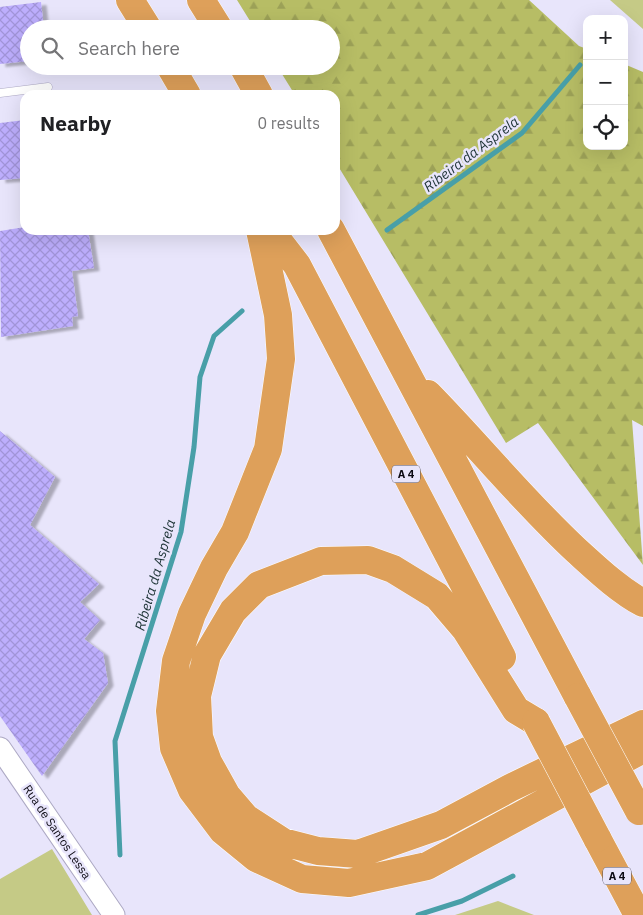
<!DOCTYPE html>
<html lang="en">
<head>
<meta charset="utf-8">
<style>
  :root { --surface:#fff; --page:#f6f6f6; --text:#202124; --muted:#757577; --line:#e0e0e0 }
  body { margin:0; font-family:"IBM Plex Sans",sans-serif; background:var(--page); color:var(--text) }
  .controls { position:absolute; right:15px; top:15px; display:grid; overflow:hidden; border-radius:10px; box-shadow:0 5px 20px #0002 }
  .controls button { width:45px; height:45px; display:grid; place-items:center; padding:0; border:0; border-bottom:1px solid var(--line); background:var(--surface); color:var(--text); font:25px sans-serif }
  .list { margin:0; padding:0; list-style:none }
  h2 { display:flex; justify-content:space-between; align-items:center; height:65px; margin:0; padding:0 20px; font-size:21px }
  h2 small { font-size:16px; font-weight:400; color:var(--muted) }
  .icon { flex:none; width:28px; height:28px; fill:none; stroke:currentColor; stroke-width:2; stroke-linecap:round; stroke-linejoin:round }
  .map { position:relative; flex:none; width:643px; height:915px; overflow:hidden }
  .search { position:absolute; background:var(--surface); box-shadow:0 5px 20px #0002; left:20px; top:20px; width:320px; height:55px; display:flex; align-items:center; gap:12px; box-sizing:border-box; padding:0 18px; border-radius:28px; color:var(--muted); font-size:19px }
  .panel { position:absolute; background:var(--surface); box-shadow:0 5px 20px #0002; left:20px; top:90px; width:320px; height:145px; border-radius:15px }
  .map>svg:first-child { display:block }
  .green { fill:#c5ca86 }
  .forest { fill:url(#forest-firs) }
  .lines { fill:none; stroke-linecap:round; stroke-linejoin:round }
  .stream { stroke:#489fa8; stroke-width:5 }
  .building { fill:url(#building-cross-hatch); filter:url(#shadow) }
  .lane-casing { stroke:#ada9c4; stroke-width:9 }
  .secondary-casing { stroke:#ada9c4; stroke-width:23 }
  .highway-casing { stroke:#fff; stroke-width:29 }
  .lane { stroke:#fff; stroke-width:8 }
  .secondary { stroke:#fff; stroke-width:21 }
  .highway { stroke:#dea05a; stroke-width:28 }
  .highway-bridge-casing { stroke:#fff; stroke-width:29; stroke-linecap:butt }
  .highway-bridge { stroke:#dea05a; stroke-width:28 }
  .labels { text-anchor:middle; stroke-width:5; stroke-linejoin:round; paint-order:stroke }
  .shield { fill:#e8e5fb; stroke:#4e4c59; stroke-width:1 }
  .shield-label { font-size:11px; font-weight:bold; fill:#0c0a13 }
  .street-label { font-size:12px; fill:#0c0a13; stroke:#e8e5fb }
  .water-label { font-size:14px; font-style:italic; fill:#1c3234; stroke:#e8e5fb }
</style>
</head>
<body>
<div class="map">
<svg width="643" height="915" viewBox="0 0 643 915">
  <defs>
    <pattern id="forest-firs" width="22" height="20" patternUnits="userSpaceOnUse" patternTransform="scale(1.25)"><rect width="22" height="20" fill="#b7bd65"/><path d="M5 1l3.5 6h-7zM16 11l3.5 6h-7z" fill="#9ca157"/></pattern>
    <pattern id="building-cross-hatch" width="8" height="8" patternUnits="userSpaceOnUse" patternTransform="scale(1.25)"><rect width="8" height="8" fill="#bdaefd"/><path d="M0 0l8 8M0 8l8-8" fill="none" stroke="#a194d8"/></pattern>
    <filter id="shadow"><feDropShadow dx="5.5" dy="3" stdDeviation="1" flood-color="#0004"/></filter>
  </defs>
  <rect width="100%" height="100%" fill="#e8e5fb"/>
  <!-- green -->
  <path class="green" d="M610,0H643V29Z
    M52,849L92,915H0V879Z
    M498,901L534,915H455Z"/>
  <!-- forest -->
  <path class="forest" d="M237,0H529L579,46L587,49V146H624V64L643,72V426L632,420L643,565L538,423L506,443L335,161V95H295L277,66H331V29H255Z"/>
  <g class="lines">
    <!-- stream -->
    <path class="stream" d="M387,230L522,133L580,65
      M120,855L115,741L181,532L194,447L200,377L214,336L242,311
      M418,915L462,901L513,876"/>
  </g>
  <!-- building -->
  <path class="building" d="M41,2L44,29H29V61L0,64V7Z
    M25,120V178L0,180V123Z
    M25,227V230H88L94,268L72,271L78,316L72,317L73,326L1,337L0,231Z
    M0,431L55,477L30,525L99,584L80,602L100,620L84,639L103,653L108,683L42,776L0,716Z"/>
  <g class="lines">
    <!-- lane casing -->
    <g class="lane-casing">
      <path id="lane" d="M0,93L48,87"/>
    </g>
    <!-- secondary casing -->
    <g class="secondary-casing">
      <path id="secondary" d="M0,748L114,915"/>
    </g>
    <!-- highway casing -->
    <g class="highway-casing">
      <path id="highway" d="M130,0L148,29
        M201,0L219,29
        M170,66L187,95
        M243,66L259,95
        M260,230L278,315L281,359L268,449L235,532L214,568L192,614L176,661L170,711L174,748L192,790L223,831L256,858L302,879L349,883L427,866L643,749
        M270,230L297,265L502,657
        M331,230L578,697
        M428,394C479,446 524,502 577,551C598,570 619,590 643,603
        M536,722L516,710L466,630L437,596L393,569L368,560L321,561L259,585L233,611L207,655L197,696L199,737L208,762L227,796L246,818L283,842L318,851L358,854L441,825L510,788L643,724
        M597,838L638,915"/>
    </g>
    <!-- lane -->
    <use href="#lane" class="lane"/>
    <!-- secondary -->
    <use href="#secondary" class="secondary"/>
    <!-- highway -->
    <use href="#highway" class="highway"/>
    <!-- highway-bridge casing -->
    <g class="highway-bridge-casing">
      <path id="highway-bridge" d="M578,697L639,811
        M536,722L597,838"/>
    </g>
    <!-- highway-bridge -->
    <use href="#highway-bridge" class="highway-bridge"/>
  </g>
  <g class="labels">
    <!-- shield labels -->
    <g class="shield">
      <rect x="392" y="465.5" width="28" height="17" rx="4"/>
      <rect x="603" y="867.5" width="28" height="17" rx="4"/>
    </g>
    <g class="shield-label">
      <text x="406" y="478">A 4</text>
      <text x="617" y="880">A 4</text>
    </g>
    <!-- street labels -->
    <g class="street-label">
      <text transform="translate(57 832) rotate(56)" y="4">Rua de Santos Lessa</text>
    </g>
    <!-- water labels -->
    <g class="water-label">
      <text transform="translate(471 154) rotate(-37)" y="5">Ribeira da Asprela</text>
      <text transform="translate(155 575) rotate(-74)" y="5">Ribeira da Asprela</text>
    </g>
  </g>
</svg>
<div class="controls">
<button>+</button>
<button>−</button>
<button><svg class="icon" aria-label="locate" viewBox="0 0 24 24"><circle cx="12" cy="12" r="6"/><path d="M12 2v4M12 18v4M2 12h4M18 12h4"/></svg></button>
</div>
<div class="search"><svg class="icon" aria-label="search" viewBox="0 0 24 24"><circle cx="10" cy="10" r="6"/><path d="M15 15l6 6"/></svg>Search here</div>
<section class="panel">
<h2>Nearby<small>0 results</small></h2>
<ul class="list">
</ul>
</section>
</div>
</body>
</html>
